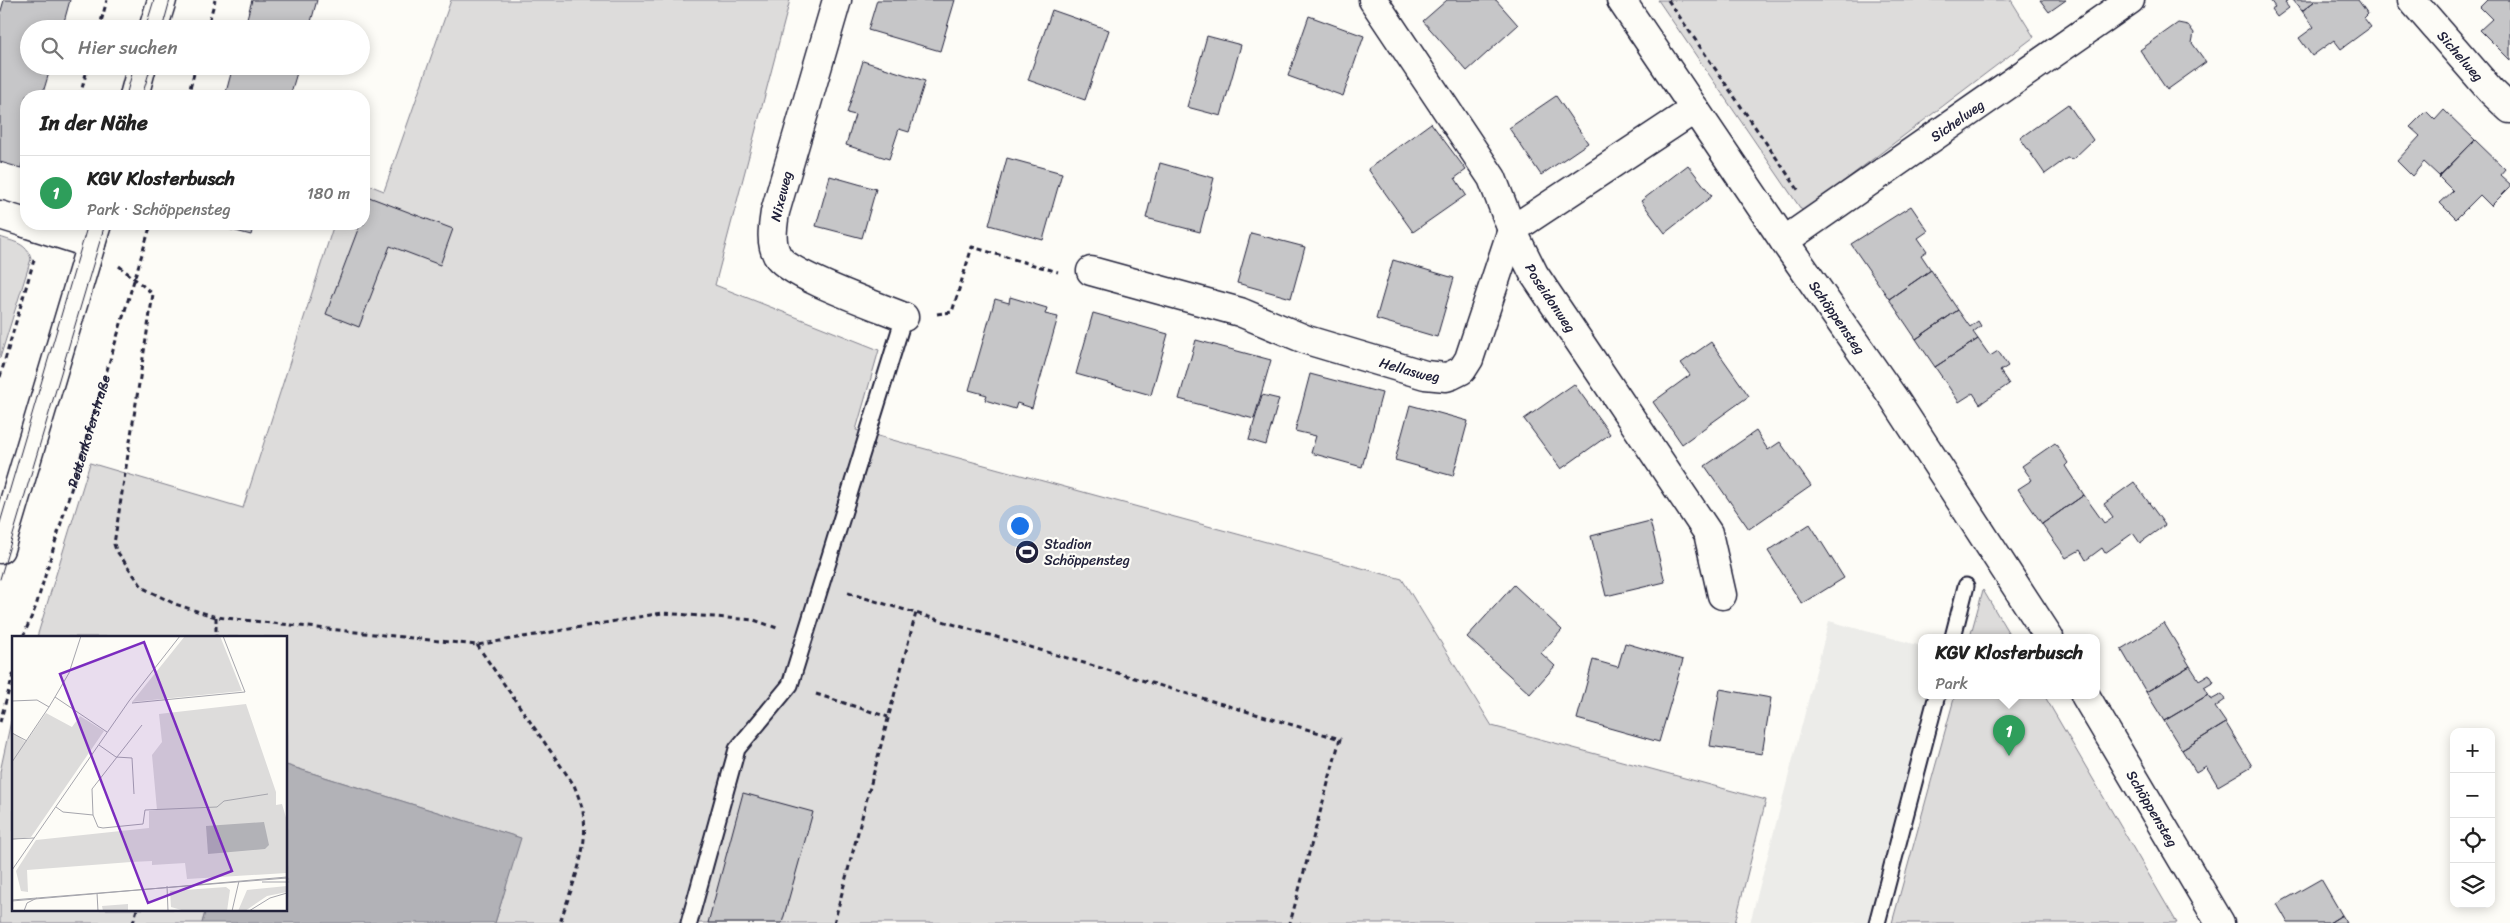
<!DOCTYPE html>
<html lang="de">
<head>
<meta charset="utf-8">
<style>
  :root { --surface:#fff; --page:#f2f2f2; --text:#222; --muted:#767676; --line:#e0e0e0; --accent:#0f766e }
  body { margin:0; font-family:Sriracha,sans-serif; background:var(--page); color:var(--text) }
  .controls { position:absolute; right:15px; bottom:15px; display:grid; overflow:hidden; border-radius:10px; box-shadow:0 2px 12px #0003 }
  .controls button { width:45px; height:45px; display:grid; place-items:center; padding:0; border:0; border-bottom:1px solid var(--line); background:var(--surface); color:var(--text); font:25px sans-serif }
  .you { position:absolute; left:1019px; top:525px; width:18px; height:18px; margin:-12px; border:4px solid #fff; border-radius:50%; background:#1a73e8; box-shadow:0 0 0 8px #1a73e833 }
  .badge { display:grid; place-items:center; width:32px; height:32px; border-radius:50%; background:var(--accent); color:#fff; font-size:16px; font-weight:700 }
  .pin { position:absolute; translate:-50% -41px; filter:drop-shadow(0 1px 2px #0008) }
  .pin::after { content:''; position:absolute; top:26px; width:18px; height:15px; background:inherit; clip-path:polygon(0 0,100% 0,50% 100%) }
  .popup { position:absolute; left:1918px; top:634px; width:182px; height:65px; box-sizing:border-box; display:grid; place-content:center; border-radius:10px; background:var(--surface); filter:drop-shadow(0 1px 4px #0005); font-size:16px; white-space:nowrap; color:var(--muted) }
  .popup b { font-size:19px; color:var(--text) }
  .popup::after { content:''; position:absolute; left:50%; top:100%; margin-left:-10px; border:10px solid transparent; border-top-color:var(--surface) }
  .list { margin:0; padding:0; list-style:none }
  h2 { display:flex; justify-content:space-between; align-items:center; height:65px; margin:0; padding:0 20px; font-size:21px }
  h2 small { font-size:16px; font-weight:400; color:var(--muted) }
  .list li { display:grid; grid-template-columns:32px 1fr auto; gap:15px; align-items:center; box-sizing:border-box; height:75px; padding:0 20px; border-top:1px solid var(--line) }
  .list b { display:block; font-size:19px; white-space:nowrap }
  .list p { margin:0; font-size:16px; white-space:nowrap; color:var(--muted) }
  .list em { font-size:16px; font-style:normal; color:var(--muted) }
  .icon { flex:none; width:28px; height:28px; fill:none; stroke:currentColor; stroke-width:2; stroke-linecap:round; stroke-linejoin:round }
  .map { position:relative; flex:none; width:2510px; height:923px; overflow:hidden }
  .search { position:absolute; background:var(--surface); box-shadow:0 2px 12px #0003; left:20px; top:20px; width:350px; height:55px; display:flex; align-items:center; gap:12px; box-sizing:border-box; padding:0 18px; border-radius:28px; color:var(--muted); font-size:19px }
  .panel { position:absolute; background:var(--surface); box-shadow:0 2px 12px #0003; left:20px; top:90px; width:350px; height:140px; border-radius:20px }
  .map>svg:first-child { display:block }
  .built { fill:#ecece9 }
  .green { fill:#dddcdb; stroke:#807f8b }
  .water { fill:#b2b2b7; stroke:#787885 }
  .building { fill:#c6c6c8; stroke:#22223b }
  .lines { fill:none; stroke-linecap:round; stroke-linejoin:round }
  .service-casing { stroke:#22223b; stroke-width:19 }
  .minor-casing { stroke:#22223b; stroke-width:31 }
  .tertiary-casing { stroke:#22223b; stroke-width:31 }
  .secondary-casing { stroke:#22223b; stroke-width:31 }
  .path { stroke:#22223b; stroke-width:3; stroke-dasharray:5 4; stroke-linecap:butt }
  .service { stroke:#fdfcf7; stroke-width:15 }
  .minor { stroke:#fdfcf7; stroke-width:28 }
  .tertiary { stroke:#fdfcf7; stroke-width:28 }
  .secondary { stroke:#fdfcf7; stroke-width:28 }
  .tram { stroke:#22223b; stroke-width:1 }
  .labels { text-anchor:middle; stroke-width:4.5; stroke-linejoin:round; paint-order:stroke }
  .street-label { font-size:14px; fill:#22223b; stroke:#fdfcf7 }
  .poi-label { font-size:14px; fill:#22223b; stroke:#fdfcf7; text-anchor:start }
  .inset-road { fill:none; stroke:#a5a5ac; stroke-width:1 }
  .view { fill:#7b2cbf; fill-opacity:0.15; stroke:#7b2cbf; stroke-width:2.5 }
  .inset-edge { fill:none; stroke:#22223b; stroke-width:2.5 }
</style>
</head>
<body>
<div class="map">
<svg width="2510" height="923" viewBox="0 0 2510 923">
  <rect width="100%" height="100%" fill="#fdfcf7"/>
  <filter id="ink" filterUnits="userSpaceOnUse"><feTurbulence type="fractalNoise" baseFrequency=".02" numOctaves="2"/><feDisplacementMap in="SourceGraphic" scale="10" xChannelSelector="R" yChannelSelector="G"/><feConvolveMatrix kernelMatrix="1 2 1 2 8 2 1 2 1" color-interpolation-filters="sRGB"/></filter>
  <g filter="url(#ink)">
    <!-- built -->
    <path class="built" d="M1829,621L1921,646L1922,695H1931L1869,923H1750Z"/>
    <!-- green -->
    <path class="green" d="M451,0H790L715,285L879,350L856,430L1402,579L1492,726L1766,800L1735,923H495L520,838L286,765V637H37L90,463L243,508L334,224H364V183L384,191Z
      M1658,0H2011L2034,37L1803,212Z
      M0,237C14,242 27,243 31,259L0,358Z
      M1983,590L2011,637H1970Z
      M1955,695H2044L2177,923H1892Z
      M14,719V909H206L202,923H0V772L11,721Z"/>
    <!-- water -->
    <path class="water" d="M286,765L521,838L495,923H202L206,909H286Z"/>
    <!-- building -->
    <path class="building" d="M4,0H70L62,29H29V66H51L42,96H26V149L21,168L0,162V14Z
      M252,0H317L309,29H244Z
      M877,0H955L940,51L868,30Z
      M1447,0H1496L1518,25L1467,71L1423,21Z
      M2040,0H2066L2049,12Z
      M2270,0H2290L2285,3L2289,8L2277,17L2271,9L2275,7Z
      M2293,0H2316L2302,11Z
      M2316,0H2358L2368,14L2364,18L2371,27L2341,49L2334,40L2312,56L2299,38L2314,27L2302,11Z
      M2487,0H2510V60L2480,30L2492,19L2480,7Z
      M1052,10L1109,30L1085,100L1028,80Z
      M1309,16L1364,36L1343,96L1288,76Z
      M2178,23L2188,25L2194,33L2192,43L2206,62L2167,90L2140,50Z
      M1207,36L1241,45L1221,116L1187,107Z
      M863,61L925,81L909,132L899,129L889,159L846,145L855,115L847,113Z
      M233,66H299L290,96H225Z
      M1556,96L1588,143L1541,175L1509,128Z
      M2068,104L2093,140L2073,159L2067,158L2045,174L2020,138Z
      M2444,110L2475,140L2439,176L2424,162L2412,176L2397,161L2420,136L2410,127L2426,111L2435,120Z
      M1431,123L1466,170L1455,178L1466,195L1413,232L1368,169Z
      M2475,140L2505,169L2500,175L2510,184V187L2491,206L2480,195L2456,219L2440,203L2453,191L2439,177Z
      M1007,158L1062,173L1043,240L989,225Z
      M1160,163L1214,178L1200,232L1146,218Z
      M1688,165L1712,196L1665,233L1641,201Z
      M830,176L876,189L862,238L816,226Z
      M369,197L453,229L440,265L390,246L359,327L326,314L360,224H364V213Z
      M1911,206L1928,231L1918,238L1927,251L1921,255L1931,270L1889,299L1851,244Z
      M209,224H254L251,235Z
      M1251,233L1305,247L1291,298L1237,283Z
      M1393,260L1454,278L1437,337L1376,319Z
      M1931,270L1958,310L1916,339L1889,299Z
      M1010,297L1047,308L1045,314L1058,317L1032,408L1017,403L1015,409L985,400L987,395L969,390L995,299L1009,303Z
      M1958,310L1970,327L1978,321L1981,326L1973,332L1978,339L1935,367L1916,339Z
      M1093,313L1168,334L1151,395L1076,374Z
      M1978,339L1990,356L1998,351L2008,366L2000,371L2009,384L1980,404L1973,393L1959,402L1935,367Z
      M1196,340L1271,360L1254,419L1179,399Z
      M1711,342L1749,396L1682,444L1653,402L1690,375L1681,363Z
      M1310,374L1382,393L1362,467L1311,453L1316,436L1295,431Z
      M1574,384L1610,434L1561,469L1524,419Z
      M1262,395L1279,399L1266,445L1249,440Z
      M1410,405L1468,421L1453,476L1395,460Z
      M1756,431L1768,450L1780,442L1811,486L1749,529L1705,466Z
      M2055,443L2068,463L2065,466L2084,495L2042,524L2018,489L2032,480L2022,466Z
      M2134,482L2165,525L2140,543L2133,533L2105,553L2102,548L2086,560L2080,550L2066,558L2042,524L2084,495L2104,523L2113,517L2104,504Z
      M1650,521L1665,582L1606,596L1591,536Z
      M1810,524L1844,578L1802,604L1768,551Z
      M1514,585L1562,630L1541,653L1555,666L1530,694L1467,637Z
      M2164,623L2190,666L2146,692L2121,649Z
      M1625,643L1683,660L1659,742L1577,719L1593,660L1618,667Z
      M2190,666L2199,680L2209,674L2214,682L2204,688L2208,695L2164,721L2146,692Z
      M1720,689L1771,698L1762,754L1710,746Z
      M2222,694L2225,700L2215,707L2226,723L2182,750L2164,721L2208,695L2211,700Z
      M2226,723L2252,766L2218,786L2206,766L2196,772L2182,750Z
      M743,793L813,812L782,923H708Z
      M2321,879L2342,915L2329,923H2288L2277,904Z
      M2342,915L2347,923H2329Z"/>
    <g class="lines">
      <!-- service casing -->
      <g class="service-casing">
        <path id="service" d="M1953,637L1966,586
          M689,923L737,749L790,685L904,317
          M1877,923L1937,695"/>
      </g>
      <!-- minor casing -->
      <g class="minor-casing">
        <g id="minor">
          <path d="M837,0L775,212C773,226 770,242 777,255C787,275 880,307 904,317"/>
          <path id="s2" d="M1373,0L1492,178L1512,230L1534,274L1708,533L1722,595"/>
          <path id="s3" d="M2412,0L2491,91L2510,109"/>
          <path d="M0,215L26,223"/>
          <path d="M28,224L91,244"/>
          <path id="s4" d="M1784,241L2130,0"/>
          <path id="s5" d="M1091,271L1240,312L1307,340L1425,375L1446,377L1452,375L1462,370L1469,359L1512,230L1695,109"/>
        </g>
      </g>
      <!-- tertiary casing -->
      <g class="tertiary-casing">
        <g id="tertiary">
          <path id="s6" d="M1621,0L1784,241L1895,400L2049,637"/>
          <path id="s7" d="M2085,695L2220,923"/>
        </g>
      </g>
      <!-- secondary casing -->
      <g class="secondary-casing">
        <path id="secondary" d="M153,29L162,0
          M134,96L142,66
          M0,549L97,224"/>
      </g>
      <!-- path -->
      <g class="path">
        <path d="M1668,0L1799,191"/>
        <path d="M99,29L107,0"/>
        <path d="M207,29L215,0"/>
        <path d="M80,96L88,66"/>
        <path d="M188,96L196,66"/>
        <path d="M119,266L153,294L114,544L116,550L143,588L175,604L216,617L477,645L662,613L754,620L780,629"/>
        <path d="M937,314L952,312L972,247L1058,272"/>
        <path d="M0,377L34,260"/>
        <path d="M848,593L1340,739L1290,923"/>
        <path d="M216,617V637"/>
        <path id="s1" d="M23,637L36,606L151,224"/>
        <path d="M477,645L574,785C578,796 583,807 584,818C588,853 570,890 560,923"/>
        <path d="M816,694L888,717"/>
        <path d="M0,722L14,672"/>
        <path d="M133,923L137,909"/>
        <path d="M834,923L916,613"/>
      </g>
      <!-- service -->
      <use href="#service" class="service"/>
      <!-- minor -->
      <use href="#minor" class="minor"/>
      <!-- tertiary -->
      <use href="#tertiary" class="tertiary"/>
      <!-- secondary -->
      <use href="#secondary" class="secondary"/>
      <!-- tram -->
      <path class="tram" d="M145,29L154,0
        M162,29L170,0
        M126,96L134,66
        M142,96L151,66
        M0,523L88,224
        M0,579L105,224"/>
    </g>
  </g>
  <!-- icons -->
  <defs>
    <g id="stadium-disc" transform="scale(1.25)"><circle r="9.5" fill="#22223b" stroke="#fdfcf7"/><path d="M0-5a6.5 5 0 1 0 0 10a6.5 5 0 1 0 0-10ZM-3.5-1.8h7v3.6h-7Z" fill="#fff"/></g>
  </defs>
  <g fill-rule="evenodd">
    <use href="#stadium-disc" x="1027" y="552"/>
  </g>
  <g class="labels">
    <!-- street labels -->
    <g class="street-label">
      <text dy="5" stroke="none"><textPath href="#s3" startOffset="74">Sichelweg</textPath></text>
      <text dy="5" stroke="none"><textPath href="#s4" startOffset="211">Sichelweg</textPath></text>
      <text transform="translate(781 196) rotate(-76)" y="5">Nixeweg</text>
      <text dy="5" stroke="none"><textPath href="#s2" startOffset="348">Poseidonweg</textPath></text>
      <text dy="5" stroke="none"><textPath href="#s6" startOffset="384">Schöppensteg</textPath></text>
      <text dy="5" stroke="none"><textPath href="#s5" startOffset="334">Hellasweg</textPath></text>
      <text dy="5" stroke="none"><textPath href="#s1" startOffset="216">Pettenkoferstraße</textPath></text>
      <text dy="5" stroke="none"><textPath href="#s7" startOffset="132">Schöppensteg</textPath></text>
    </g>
    <!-- poi labels -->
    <g class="poi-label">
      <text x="1044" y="549">Stadion<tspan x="1044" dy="16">Schöppensteg</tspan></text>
    </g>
  </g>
  <!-- overview -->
  <g transform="translate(12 636)">
    <rect width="275" height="275" fill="#fdfcf7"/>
    <path d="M173,0H208L230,55L120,66ZM234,68L264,156V169L270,168L275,185V237L175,243L173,227L140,229V225L119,226L15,234L16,256L9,255L4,235L24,204L137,192V175L145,174L140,119L150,106L147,78ZM34,77L60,91L68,80L92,95L19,201L0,204V96L14,106ZM275,250V256L255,260L233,275H226L235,254ZM214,251L218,254L215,275H173L159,271L158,255ZM116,268V274L91,275L90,270Z" fill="#dddcdb"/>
    <path d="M252,186L257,209L253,213L196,218L194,190Z" fill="#b2b2b7"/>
    <path class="inset-road" d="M69,0L57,37L43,61L95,96M0,65L25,64L37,71L43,61M120,67L233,56L211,0M0,97L15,105M87,109L104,121L120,122L122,158M0,126L37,71M44,171L51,176L81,179L86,191L91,192L131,188L133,174L205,171L212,165L256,158M81,179L80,153L130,89M0,203L22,202M0,234L117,65L168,0M250,246H275M155,250L156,275M85,257L86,275M0,264L275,242M0,265L275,241M12,275L15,267L25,262M220,275L227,245M237,275L258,262L275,257"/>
    <path class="view" d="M132,6L220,235L136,267L48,38Z"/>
    <rect width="275" height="275" class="inset-edge"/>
  </g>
</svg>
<div class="controls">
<button>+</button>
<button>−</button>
<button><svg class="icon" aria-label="locate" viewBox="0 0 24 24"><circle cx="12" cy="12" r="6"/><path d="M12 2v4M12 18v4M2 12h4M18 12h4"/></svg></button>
<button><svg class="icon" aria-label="layers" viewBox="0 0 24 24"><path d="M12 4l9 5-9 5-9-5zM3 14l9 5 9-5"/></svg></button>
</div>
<div class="you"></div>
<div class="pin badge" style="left:2009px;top:756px;background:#2e9e5b">1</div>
<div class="popup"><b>KGV Klosterbusch</b>Park</div>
<div class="search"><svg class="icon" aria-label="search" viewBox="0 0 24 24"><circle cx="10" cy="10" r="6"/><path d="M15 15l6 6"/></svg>Hier suchen</div>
<section class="panel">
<h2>In der Nähe<small></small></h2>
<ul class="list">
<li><span class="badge" style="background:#2e9e5b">1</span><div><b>KGV Klosterbusch</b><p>Park · Schöppensteg</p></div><em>180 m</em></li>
</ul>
</section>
</div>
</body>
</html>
